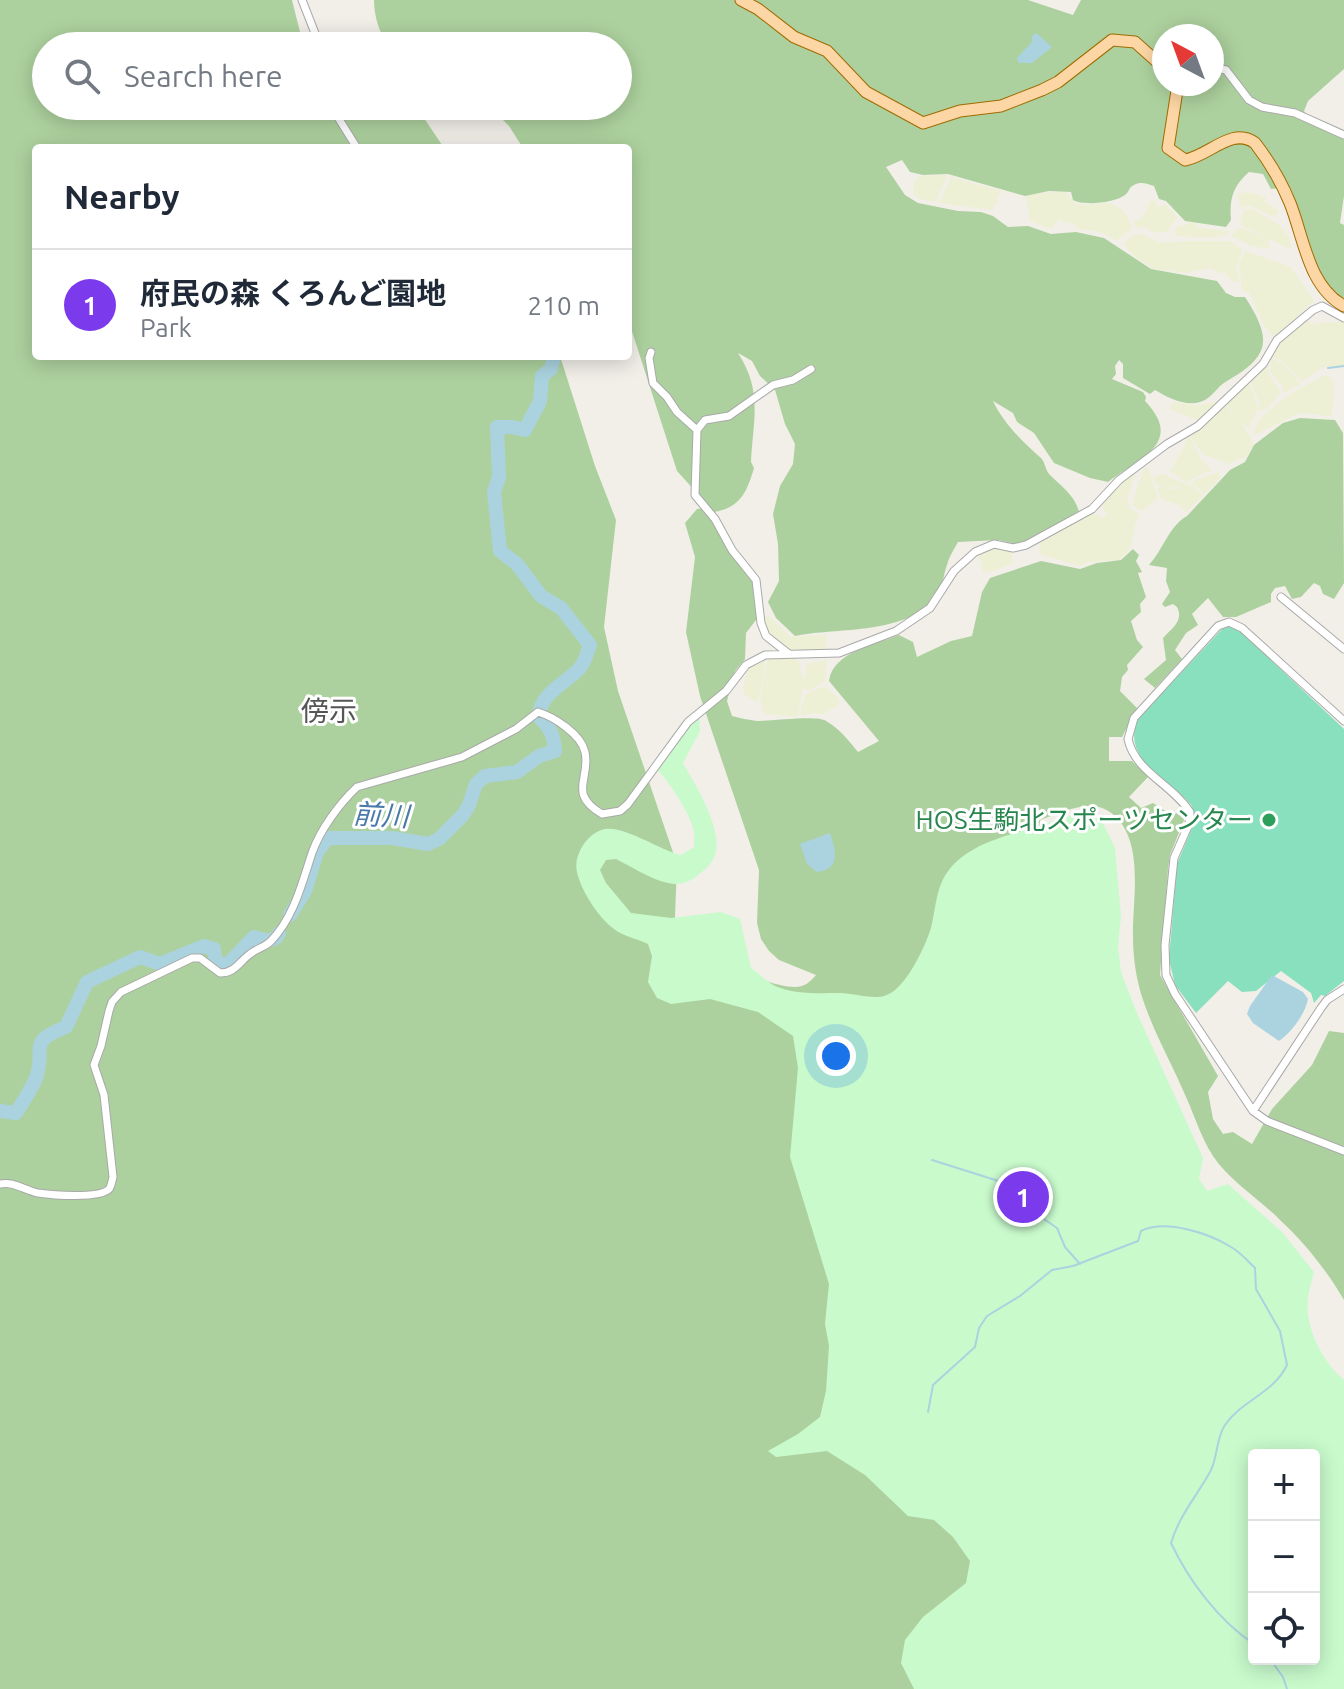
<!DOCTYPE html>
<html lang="en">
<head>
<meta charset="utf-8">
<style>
  :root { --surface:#fff; --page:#f2f2f3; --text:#1f2937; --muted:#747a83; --line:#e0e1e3; --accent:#7c3aed }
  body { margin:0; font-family:Ubuntu,"Noto Sans JP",sans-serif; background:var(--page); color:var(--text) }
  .controls { position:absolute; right:24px; bottom:24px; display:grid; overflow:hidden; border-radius:8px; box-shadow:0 4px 20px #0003 }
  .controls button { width:72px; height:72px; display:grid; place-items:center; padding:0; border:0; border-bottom:2px solid var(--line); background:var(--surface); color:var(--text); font:40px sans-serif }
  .compass { position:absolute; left:1152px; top:24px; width:72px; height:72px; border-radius:50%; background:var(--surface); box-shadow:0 4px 20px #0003; rotate:319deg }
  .you { position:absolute; left:836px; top:1056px; width:28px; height:28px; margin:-20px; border:6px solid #fff; border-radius:50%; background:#1a73e8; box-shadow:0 0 0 12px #1a73e833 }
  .badge { display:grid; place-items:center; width:52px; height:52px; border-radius:50%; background:var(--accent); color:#fff; font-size:26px; font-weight:700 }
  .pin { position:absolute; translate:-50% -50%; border:4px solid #fff; box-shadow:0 2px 8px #0006 }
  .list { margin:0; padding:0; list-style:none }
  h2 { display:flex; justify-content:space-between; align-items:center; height:104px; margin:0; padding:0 32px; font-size:34px }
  h2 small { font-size:26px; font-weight:400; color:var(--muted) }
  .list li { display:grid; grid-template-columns:52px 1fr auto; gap:24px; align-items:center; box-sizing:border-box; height:112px; padding:0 32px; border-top:2px solid var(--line) }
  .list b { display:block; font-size:30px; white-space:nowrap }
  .list p { margin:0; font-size:26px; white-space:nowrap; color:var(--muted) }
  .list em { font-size:26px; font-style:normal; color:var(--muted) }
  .icon { flex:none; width:44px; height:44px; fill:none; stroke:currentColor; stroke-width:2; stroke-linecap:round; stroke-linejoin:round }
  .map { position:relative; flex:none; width:1344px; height:1689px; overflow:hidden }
  .search { position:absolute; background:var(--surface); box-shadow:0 4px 20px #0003; left:32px; top:32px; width:600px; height:88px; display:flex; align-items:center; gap:20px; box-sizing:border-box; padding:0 28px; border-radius:44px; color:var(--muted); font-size:30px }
  .panel { position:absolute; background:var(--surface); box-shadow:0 4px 20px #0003; left:32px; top:144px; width:600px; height:216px; border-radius:8px }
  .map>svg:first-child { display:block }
  .farmland { fill:#eef0d5 }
  .forest { fill:#add19e; fill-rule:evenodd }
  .park { fill:#c8facc; fill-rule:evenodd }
  .pitch { fill:#88e0be }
  .water { fill:#aad3df }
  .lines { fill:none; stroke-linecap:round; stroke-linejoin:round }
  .stream { stroke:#aad3df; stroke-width:2 }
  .river { stroke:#aad3df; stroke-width:14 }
  .street-casing { stroke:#a9a9a9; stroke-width:9 }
  .primary-casing { stroke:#a06b00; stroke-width:13 }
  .street { stroke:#fff; stroke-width:7 }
  .primary { stroke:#fcd6a4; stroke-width:11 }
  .leisure-dot { fill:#2e9e5b; stroke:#fff; stroke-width:3 }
  .labels { text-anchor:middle; stroke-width:6; stroke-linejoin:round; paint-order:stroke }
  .leisure-label { font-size:26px; fill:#27864d; stroke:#fff; text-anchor:end }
  .neighbourhood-label { font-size:28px; fill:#555; stroke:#fff }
  .water-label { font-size:28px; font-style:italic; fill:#4a7aab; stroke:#fff }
</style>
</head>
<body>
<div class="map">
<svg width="1344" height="1689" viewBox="0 0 1344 1689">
  <rect width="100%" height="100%" fill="#f2efe9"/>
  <!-- farmland -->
  <path class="farmland" d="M947,175L936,202L919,199L913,194L914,184L919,176Z
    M951,177L1001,191L993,210L939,203Z
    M1066,192L1077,205L1112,203L1125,213L1133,228L1116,241L1103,233L1076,228L1074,224L1059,220L1051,229L1030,221L1026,197L1036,193Z
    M1247,192L1266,197L1265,201L1279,211L1274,217L1250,206L1241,208L1237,196L1238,194Z
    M1151,200L1156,201V207L1165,204L1177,217L1168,231L1154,233L1144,227L1137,228L1134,222L1142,218Z
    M1252,209L1278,224L1289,237L1292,250L1242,226L1240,222L1244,210Z
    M1192,222L1199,228L1229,231L1226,235L1208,238L1176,236L1174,231L1177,227Z
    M1242,228L1268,239L1270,249L1251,246L1231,236L1237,229Z
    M1142,234L1161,243L1188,241H1228L1234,243L1242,250L1236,268L1239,281L1233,282L1224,272L1221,274L1210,268L1186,273L1154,269L1135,257L1123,243L1134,235Z
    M1245,251L1291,267L1314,301L1274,338L1265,327L1249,293L1242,290L1239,263Z
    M1307,319L1311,324L1344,321V365L1321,368L1302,382L1282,361L1272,357L1277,344Z
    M1271,358L1282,363L1301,384L1284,393L1282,385L1270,371Z
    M1267,363L1269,375L1281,392L1267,409L1259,411V402L1249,378Z
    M1325,375L1330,377L1334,385L1332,417L1306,413L1295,415L1252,436L1258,420L1288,395Z
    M1248,380L1258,408L1249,428L1240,421L1252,440L1253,446L1246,457L1228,464L1204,455L1190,437L1201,459L1212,470L1185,482L1170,471L1186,443V438L1226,406L1240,420L1226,404Z
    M1174,402L1195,405L1215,402L1216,404L1199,421L1169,409Z
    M1144,468H1148L1158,498L1143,511L1133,506V501Z
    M1136,472L1127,499L1130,508L1140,515L1135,525L1130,548L1124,556L1117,560L1087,562L1080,566L1039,554L1040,541L1080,518L1093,513L1102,518L1107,513L1102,506L1107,499L1117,487Z
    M1219,472L1220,478L1204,494L1192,482L1185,486L1193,485L1203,496L1186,512L1178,505L1161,499L1157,488L1177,489L1181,487L1162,488L1156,484L1153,477L1164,474L1184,484Z
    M996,547L1011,550L1013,563L994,571L983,572L978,553Z
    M768,615L790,637L826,635L827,650L789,651L767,634L762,620Z
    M768,657H793L799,663L804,682L807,663L827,660L825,682L809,690H805L803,686L798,717L764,714L760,701Z
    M765,658L762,687L757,702L745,695L743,689L748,666Z
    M825,686L838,697L840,703L836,707L822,715L814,713L801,716V706L807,693Z"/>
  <!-- forest -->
  <path class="forest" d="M0,0H292L300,32L311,46H46V106H412L426,121L444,148H36V356H560L595,466L616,520L604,627L618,691L677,864L675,917L679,933C709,950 760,987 795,987C805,987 810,982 816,975L779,960L769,951L761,939L757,923L759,870L700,696L686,632L695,557L685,523L697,509L705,508L727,546L752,577L756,590V620L746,633L745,659L735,671L727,701L732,716C740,718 749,720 757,721C772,721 818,715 826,721C839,728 849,741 858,752L879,741L829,681C833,652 874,645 899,635L913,642L917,657L951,641L972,636L982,592L990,578L1041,561L1080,569L1097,563L1121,560L1133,549L1139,555L1136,561L1142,572L1138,573L1146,597L1140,604L1141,612L1131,621L1137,640L1143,647L1127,665L1128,670L1122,677L1120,691L1137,708L1122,737H1109V761H1132L1148,777L1129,797L1141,808L1153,803L1173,816L1181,808L1186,815L1170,855L1168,869L1160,975L1218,1076L1208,1092L1213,1119L1223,1134L1233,1132L1252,1144L1272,1109L1312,1065L1329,1031L1344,1033V1300C1327,1271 1305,1243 1280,1220C1260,1200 1236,1185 1218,1163C1203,1144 1196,1119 1186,1097C1172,1064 1153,1031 1142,997C1136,978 1133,957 1133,938C1132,902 1144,849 1118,819C1096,794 1066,811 1040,820L1044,829L1050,935L1335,1404L1344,1689H0ZM1254,1455H1314V1659H1254Z
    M374,0H1028L1073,15L1081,0H1344V69L1308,101L1304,111L1314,124L1344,137V196L1340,223L1344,225V301C1311,279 1305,222 1290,187L1271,189L1263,174L1249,172C1233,186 1229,199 1231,220L1226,227L1185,221L1166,201L1159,199L1154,186C1147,184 1141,181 1134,185C1127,189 1131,190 1125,195C1114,203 1084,206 1073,200L1071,192L1049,191L1025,196L948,174L923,175L910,172L902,160L886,167L905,195L918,203L958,211L981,212L993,216L1008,227L1028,226L1051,234L1076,232L1104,238L1151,269L1217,281L1226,293L1235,297H1245C1272,339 1271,356 1227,381C1219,385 1215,393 1208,398C1192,410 1170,399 1155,390L1150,394L1123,378V364L1119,360L1115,366L1116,374L1112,379L1143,392L1146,397L1145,401C1186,444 1137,459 1108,482L1090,478L1054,463L1034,433L1017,422L1013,413L993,401C1004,424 1022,441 1041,458C1045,462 1045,469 1049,474C1060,485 1077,497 1079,513L1020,545L998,540L958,542C954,549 949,557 947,565C943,575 944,585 937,595C909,636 837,627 795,636L776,618L768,602L779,581L778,544L773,514L780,486L793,464L795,444L785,424L775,390L760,376L752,361L738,353C763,391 753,420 751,462L754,468C747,492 740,508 714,512L677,471L628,319V148H523L509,126L489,106H618V46H389C379,33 374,16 374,0ZM1164,36H1212V84H1164Z
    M1300,418L1335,420L1343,433L1344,583L1334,599L1323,594L1320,586L1314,583L1301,597L1292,599L1285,586L1275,588L1271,594V602L1236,617H1223L1208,598L1192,614L1198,625L1186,633L1175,650L1182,659L1155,688L1144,679L1166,660L1163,638C1172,628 1184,621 1177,607L1173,604L1165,607L1162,604L1170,592L1166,581L1167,568L1149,565C1163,550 1169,526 1187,516L1230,470L1245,462L1254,445L1283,423Z"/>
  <!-- park -->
  <path class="park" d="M699,714L700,731L683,763C695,784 721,826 716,851C714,862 706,869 697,876C689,882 679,886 668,883C650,879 632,867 616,859L606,860L600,870L606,883L631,913L671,918L721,912L740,919L751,968C759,973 767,982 775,986C795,995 821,993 842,993C855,994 873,999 884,996C905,991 925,947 931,928C936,908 936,886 949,870C969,844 1006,836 1035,827C1056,821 1079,809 1100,817L1115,848L1121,916L1118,946L1121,972L1136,1011L1203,1158L1199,1179L1207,1191L1228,1184L1282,1232L1314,1272C1312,1281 1309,1289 1308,1298C1304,1326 1323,1363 1344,1380V1689H914L901,1663L905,1640L923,1617L966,1583L970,1561L953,1537L934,1520L908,1516L865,1475L827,1451L776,1457L768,1451L798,1434L820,1417L826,1391L829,1346L825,1324L829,1284L790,1157L798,1068L793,1036L758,1012L710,999L671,1004L657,998L648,982L652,956L648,944C638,939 622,936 614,929C599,918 581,891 577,872C573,855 588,832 605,829C626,826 659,850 681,855L694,847C694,840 695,834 693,828C690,814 666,776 655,768L682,731ZM1254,1455H1314V1659H1254Z"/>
  <!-- pitch -->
  <path class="pitch" d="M1225,626L1237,628L1344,729V981L1325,996L1321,995L1314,1003L1311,993L1281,971L1256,991L1242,992L1228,981L1196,1013L1175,985L1169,959L1177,864L1192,828V806C1169,778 1122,762 1137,720Z"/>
  <!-- water -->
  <path class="water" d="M1036,33L1052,47L1032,63H1019L1017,58L1032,42V36Z
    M830,833C836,850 841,870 817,872L807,864L800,844Z
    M1272,975L1303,992L1308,999C1305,1014 1292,1032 1279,1041L1253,1023L1247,1014L1250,1006Z"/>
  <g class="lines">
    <!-- stream -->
    <path class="stream" d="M1328,368L1344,366
      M932,1160L1008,1184L1022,1192L1044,1219L1057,1228L1065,1247L1080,1264
      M928,1412L933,1385L975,1347L979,1328L987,1316L1020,1296L1052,1270L1073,1266L1138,1241L1141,1231C1165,1219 1209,1233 1231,1247C1240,1252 1248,1261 1255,1268L1256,1289L1280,1331L1287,1365C1274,1393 1242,1400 1225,1425C1216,1437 1218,1458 1210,1472C1196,1497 1179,1516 1171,1543C1189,1581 1219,1621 1254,1644
      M1270,1659L1283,1677L1287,1689"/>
    <!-- river -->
    <path class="river" d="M290,915L305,891L317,852L328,838H392L428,844L439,839L463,815L469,805L476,784L485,776L517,772L539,756L555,751C554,736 551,728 539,717C539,694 565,684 580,668C585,662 587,653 590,645L561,608L541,596L517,564L500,551L494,492L499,477L497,427H512L525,430L540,401L542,376L551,369L554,356
      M0,1111L16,1113C23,1102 31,1090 36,1078C47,1047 25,1043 66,1027L87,982L140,957L160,964L204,946L214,949L216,964H228L254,937L267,941L276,938L279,933"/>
    <!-- street casing -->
    <g class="street-casing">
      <path id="street" d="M302,0L320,46
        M1212,67L1226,70L1249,100L1262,107L1295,113L1344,135
        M331,106L357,148
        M651,352L649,358L653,383L667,397L677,412L697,430
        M1281,597L1344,649
        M789,654L766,636L761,623L756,580L732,550L715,519L695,495L697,430L705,420L729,416L773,385L793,380L811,369
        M1344,721L1242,628L1229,622L1218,626L1134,718L1128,739C1135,772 1173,785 1190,812L1189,824L1174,858L1165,945L1166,975L1175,994L1253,1111L1267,1121L1344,1151
        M1253,1111L1321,1008L1327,1000L1344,989
        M0,1184C13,1181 24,1190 38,1193C51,1195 100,1199 109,1189C111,1187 112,1181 113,1177L104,1095L94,1065L101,1046L109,1011L112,1002L121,992L192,958H200L220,973C235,973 239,962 250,954C256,949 265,947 271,941C294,917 302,883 312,853C320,830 339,804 357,787L462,757L516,729L538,712C554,717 581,734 585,752C591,779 567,793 602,814L620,811L628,804L688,722L726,691L746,665L765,655L839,653L896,631L930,608L954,571L975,552L994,544L1013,548L1026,545L1092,509L1119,480L1167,444L1198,426L1263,364L1277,340L1313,310L1322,306L1344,318"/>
    </g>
    <!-- primary casing -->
    <g class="primary-casing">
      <path id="primary" d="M741,0L758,9L794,37L827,51L866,92L923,123L960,111L1001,106L1042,90L1058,82L1112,40L1135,42L1164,68
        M1178,84L1168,148L1185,160C1209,156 1232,126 1255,143C1269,161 1281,181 1290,203C1304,238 1308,286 1344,306"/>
    </g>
    <!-- street -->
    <use href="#street" class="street"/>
    <!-- primary -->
    <use href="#primary" class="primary"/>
  </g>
  <!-- markers -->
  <circle class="leisure-dot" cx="1269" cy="820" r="8"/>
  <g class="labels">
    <!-- leisure labels -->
    <g class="leisure-label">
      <text x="1253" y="829">HOS生駒北スポーツセンター</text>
    </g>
    <!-- neighbourhood labels -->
    <g class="neighbourhood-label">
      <text x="329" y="721">傍示</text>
    </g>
    <!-- water labels -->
    <g class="water-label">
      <text transform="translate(381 815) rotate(3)" y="10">前川</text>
    </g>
  </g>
</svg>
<div class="controls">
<button>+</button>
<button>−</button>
<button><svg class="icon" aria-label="locate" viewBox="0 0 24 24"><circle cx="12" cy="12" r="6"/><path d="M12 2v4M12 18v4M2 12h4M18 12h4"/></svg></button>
</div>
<svg class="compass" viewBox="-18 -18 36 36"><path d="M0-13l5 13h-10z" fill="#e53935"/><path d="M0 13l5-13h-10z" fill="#747a83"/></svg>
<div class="you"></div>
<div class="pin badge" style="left:1023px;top:1197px">1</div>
<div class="search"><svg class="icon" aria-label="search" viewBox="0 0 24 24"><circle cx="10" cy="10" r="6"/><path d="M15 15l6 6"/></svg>Search here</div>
<section class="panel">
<h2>Nearby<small></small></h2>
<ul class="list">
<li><span class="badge">1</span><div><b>府民の森 くろんど園地</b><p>Park</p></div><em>210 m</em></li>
</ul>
</section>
</div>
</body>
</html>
